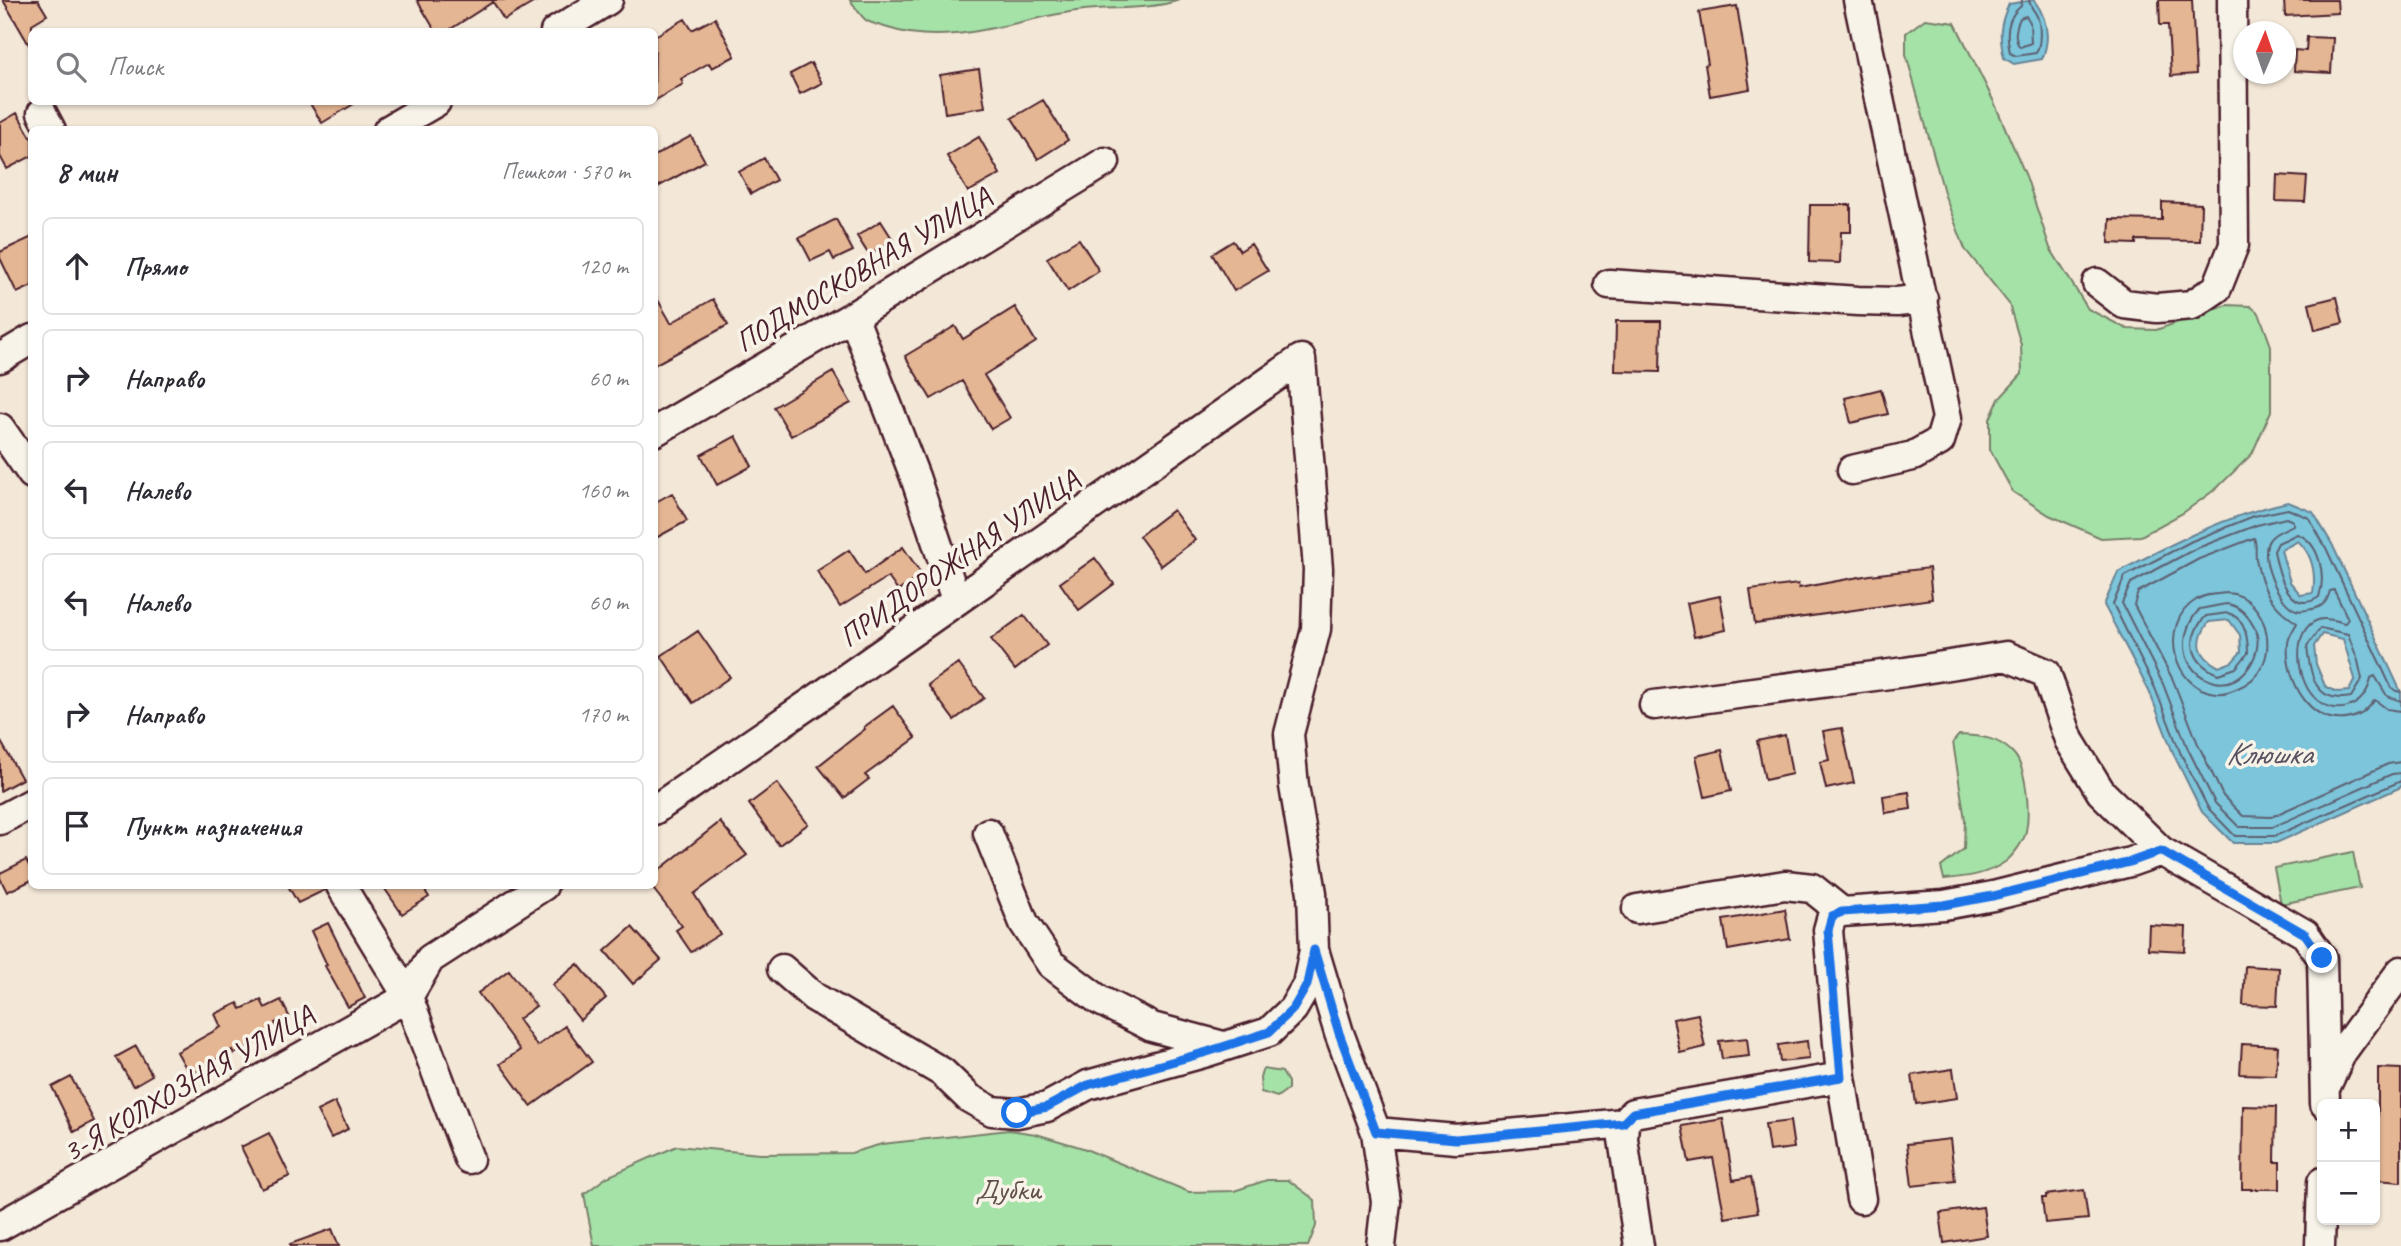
<!DOCTYPE html>
<html lang="ru">
<head>
<meta charset="utf-8">
<style>
  :root { --surface:#fff; --page:#f2f2f3; --text:#2b2b33; --muted:#7c7c81; --line:#e1e1e2 }
  body { margin:0; font-family:Caveat,sans-serif; background:var(--page); color:var(--text) }
  .controls { position:absolute; right:21px; bottom:21px; display:grid; overflow:hidden; border-radius:10px; box-shadow:0 2px 5px #0004 }
  .controls button { width:63px; height:63px; display:grid; place-items:center; padding:0; border:0; border-bottom:2px solid var(--line); background:var(--surface); color:var(--text); font:35px sans-serif }
  .compass { position:absolute; left:2233px; top:21px; width:63px; height:63px; border-radius:50%; background:var(--surface); box-shadow:0 2px 5px #0004; rotate:2deg }
  .stop { position:absolute; width:21px; height:21px; margin:-16px; border:5px solid #1a73e8; border-radius:50%; background:#fff }
  .stop.end { background:#1a73e8; border-color:#fff; box-shadow:0 2px 7px #0008 }
  .list { margin:0; padding:0; list-style:none }
  h2 { display:flex; justify-content:space-between; align-items:center; height:91px; margin:0; padding:0 28px; font-size:30px }
  h2 small { font-size:23px; font-weight:400; color:var(--muted) }
  .list li { display:grid; grid-template-columns:46px 1fr auto; gap:21px; align-items:center; box-sizing:border-box; height:98px; margin:0 14px 14px; padding:0 14px; border:2px solid var(--line); border-radius:10px }
  .list b { display:block; font-size:26px; white-space:nowrap }
  .list em { font-size:23px; font-style:normal; color:var(--muted) }
  .icon { flex:none; width:38px; height:38px; fill:none; stroke:currentColor; stroke-width:2; stroke-linecap:round; stroke-linejoin:round }
  .map { position:relative; flex:none; width:2401px; height:1246px; overflow:hidden }
  .search { position:absolute; background:var(--surface); box-shadow:0 2px 5px #0004; left:28px; top:28px; width:630px; height:77px; display:flex; align-items:center; gap:18px; box-sizing:border-box; padding:0 24px; border-radius:10px; color:var(--muted); font-size:26px }
  .panel { position:absolute; background:var(--surface); box-shadow:0 2px 5px #0004; left:28px; top:126px; width:630px; height:763px; border-radius:10px }
  .map>svg:first-child { display:block }
  .green { fill:#a5e2a8; stroke:#78806a; stroke-width:2 }
  .water { fill:#7bc5db; stroke:#678395; stroke-width:2; fill-rule:evenodd }
  .lines { fill:none; stroke-linecap:round; stroke-linejoin:round }
  .shore { stroke:#5e6171; stroke-width:2 }
  .building { fill:#e4b694; stroke:#4a1f2b; stroke-width:2 }
  .minor-casing { stroke:#4a1f2b; stroke-width:33 }
  .minor { stroke:#f7f3e8; stroke-width:28 }
  .route { stroke:#1a73e8; stroke-width:9 }
  .labels { text-anchor:middle; stroke-width:7; stroke-linejoin:round; paint-order:stroke }
  .street-label { font-size:30px; fill:#4a1f2b; stroke:#f7f3e8 }
  .park-label { font-size:30px; fill:#61504a; stroke:#f7f3e8 }
  .water-label { font-size:32px; font-style:italic; fill:#595160; stroke:#f7f3e8 }
</style>
</head>
<body>
<div class="map">
<svg width="2401" height="1246" viewBox="0 0 2401 1246">
  <rect width="100%" height="100%" fill="#f3e7d7"/>
  <filter id="ink" filterUnits="userSpaceOnUse"><feTurbulence type="fractalNoise" baseFrequency=".0143" numOctaves="2"/><feDisplacementMap in="SourceGraphic" scale="14" xChannelSelector="R" yChannelSelector="G"/><feConvolveMatrix kernelMatrix="1 2 1 2 8 2 1 2 1" color-interpolation-filters="sRGB"/></filter>
  <g filter="url(#ink)">
    <!-- green -->
    <path class="green" d="M850,0H1180C1148,10 1117,7 1084,10C1020,17 952,49 888,28C882,26 873,24 867,21C861,17 855,6 850,0Z
      M1925,19L1955,23L1994,102L2026,176L2050,248L2088,309L2127,329L2156,330L2227,305L2250,306L2259,313L2271,346V411L2252,454L2217,488L2183,513L2141,536L2101,538L2049,515L2013,492L1990,450V419L1999,399L2022,374L2021,345L2009,304L1965,249L1945,196L1906,54V33Z
      M1959,735C1980,736 1998,737 2013,753C2027,767 2030,813 2026,831C2025,840 2013,856 2005,862C1986,875 1967,877 1944,879L1941,867L1964,849L1965,820L1953,742Z
      M2353,852L2360,888L2281,904L2274,868Z
      M1263,1069L1282,1072L1288,1082V1089L1277,1097L1261,1092L1260,1077Z
      M1009,1130L1036,1134L1083,1148L1189,1192L1234,1191L1267,1180H1288L1315,1200L1316,1226L1308,1246H594L584,1194L607,1177L677,1146L760,1154L851,1153L882,1144Z"/>
    <!-- water -->
    <path class="water" d="M2034,0C2047,18 2051,38 2042,59L2014,64L2004,58C1999,36 1999,25 2009,4Z
      M2288,502L2313,512L2332,544L2401,692V787L2276,843H2233L2202,812L2174,755L2149,691L2104,605L2118,572C2173,543 2227,515 2288,502ZM2298,541C2313,555 2316,573 2313,593L2301,595L2290,582L2281,550ZM2229,620L2240,635L2241,652L2232,662L2219,667C2197,655 2195,641 2209,622ZM2322,634L2343,639L2355,679L2349,691L2337,692L2325,686L2316,664L2314,646Z"/>
    <g class="lines">
      <!-- shore -->
      <path class="shore" d="M2022,0L2021,6C2006,18 2006,35 2010,53L2016,56L2036,53C2041,45 2041,26 2037,16C2034,10 2030,7 2029,0
        M2026,16L2030,22L2031,43L2020,47C2013,39 2016,26 2020,18Z
        M2297,534C2320,542 2326,576 2319,597C2289,617 2278,572 2274,551L2278,543Z
        M2227,593C2270,595 2286,669 2238,688C2231,691 2225,694 2217,693C2172,690 2158,623 2196,600C2204,594 2217,594 2227,593Z
        M2226,604C2240,605 2248,616 2254,627C2267,651 2242,689 2215,682C2179,673 2177,632 2200,609Z
        M2228,613C2245,618 2248,638 2248,653L2236,668L2218,674C2190,662 2185,638 2206,616Z
        M2320,628L2348,634L2358,661L2362,679L2351,697C2315,704 2310,675 2307,646Z
        M2401,692L2396,691L2391,687L2326,548L2309,518L2288,509L2254,516L2192,541L2125,576L2113,604L2155,688L2180,752L2208,808L2235,836H2275L2401,781
        M2401,701L2387,696L2375,676L2371,678C2366,707 2336,719 2314,697C2297,681 2290,629 2318,620C2326,617 2337,621 2345,623L2348,619L2334,590L2330,591C2327,602 2323,607 2312,609C2307,610 2302,612 2296,610C2278,604 2257,554 2270,539C2275,532 2286,529 2293,525V521L2286,518L2257,525L2195,549L2131,583L2122,603L2163,684L2188,749L2215,803L2239,827H2273L2392,774L2401,773
        M2401,711L2387,709L2375,700C2370,705 2366,712 2359,715C2314,735 2284,681 2288,643C2289,635 2294,629 2297,623C2271,606 2262,590 2256,559C2255,552 2257,544 2254,538L2199,559L2138,592L2134,605L2173,680L2198,744L2223,796L2243,816L2271,817L2388,764L2401,762"/>
    </g>
    <!-- building -->
    <path class="building" d="M3,0H38L47,15L32,24V50Z
      M417,0H538L504,20L493,2L446,32H436Z
      M2159,0H2192L2196,74L2171,76L2168,25H2160Z
      M2284,0H2337L2338,13L2285,16Z
      M1737,6L1750,89L1710,96L1705,65L1708,64L1699,12Z
      M715,18L735,56L712,68L709,63L681,79L683,84L654,101L655,36L685,19L692,30Z
      M2307,37L2333,38L2331,73L2294,71L2295,50L2306,51Z
      M811,63L822,83L800,94L790,74Z
      M979,69L985,107L945,113L940,75Z
      M1043,100L1068,140L1038,159L1012,118Z
      M309,102H357L322,123Z
      M17,113L32,139V156L7,169L0,156V123Z
      M691,136L705,161L654,189V156Z
      M979,137L1000,174L968,192L947,156Z
      M764,158L776,180L751,194L739,172Z
      M2277,175L2307,177L2305,202L2276,201Z
      M2162,202L2201,204L2200,241L2136,240V244L2109,243L2110,219L2162,220Z
      M1810,205H1851V232H1841L1840,263L1809,262Z
      M836,219L853,251L834,260L830,252L811,261L799,238Z
      M881,221L893,240L869,255L857,236Z
      M32,237V286L17,293L0,258V252Z
      M1079,239L1099,271L1068,291L1047,258Z
      M1233,241L1240,251L1251,244L1268,271L1234,291L1212,254Z
      M654,293L671,323L713,299L728,325L654,365Z
      M2337,297L2343,323L2315,330L2309,304Z
      M1015,307L1036,342L984,375L1010,418L991,429L962,381L931,399L905,356L955,326L963,339Z
      M1616,321H1661L1660,372L1615,371Z
      M833,372L851,403L791,436L774,407Z
      M1881,389L1888,414L1851,423L1845,398Z
      M736,436L752,466L717,485L701,455Z
      M672,493L687,521L654,539V503Z
      M1173,510L1195,540L1161,566L1139,536Z
      M903,547L922,575L898,591L888,577L840,607L817,571L849,550L865,574Z
      M1095,558L1114,584L1079,610L1060,583Z
      M1929,568L1932,599L1755,624L1750,590L1798,584L1799,588L1870,575Z
      M1720,596L1726,630L1694,637L1687,603Z
      M1024,615L1047,645L1015,670L991,639Z
      M698,631L730,677L693,703L661,656Z
      M958,663L984,698L954,720L928,685Z
      M893,706L916,738L865,775L869,779L844,798L818,766L865,729L864,727Z
      M1842,728L1854,783L1826,789L1820,762L1829,760L1823,731Z
      M1785,735L1792,774L1765,780L1757,741Z
      M0,740L22,779L0,791Z
      M1722,750L1731,791L1705,797L1696,756Z
      M777,783L808,824L779,845L749,804Z
      M1909,792L1911,809L1885,813L1883,796Z
      M720,822L747,855L694,894L720,934L691,952L676,930L682,926L654,890V874Z
      M26,860L32,871V880L7,892L0,878V873Z
      M288,886H324L325,890L298,903Z
      M383,886H422L429,897L402,914Z
      M1785,909L1790,939L1728,950L1723,920Z
      M328,923L365,998L348,1007L325,966L327,965L311,931Z
      M2149,925L2186,927L2185,951L2148,949Z
      M632,927L661,960L633,984L605,951Z
      M578,964L606,998L580,1020L552,985Z
      M2245,966L2279,968L2277,1006L2243,1005Z
      M509,970L536,1006L518,1019L537,1046L565,1026L592,1062L531,1106L500,1064L520,1050L478,993Z
      M261,1000L265,1008L281,1000L289,1016L275,1023L279,1032L234,1054L232,1050L190,1075L177,1052L221,1027L215,1014L238,1003L241,1009Z
      M1698,1014L1705,1047L1680,1053L1673,1019Z
      M1747,1038L1749,1056L1722,1059L1719,1041Z
      M1807,1041L1809,1059L1780,1062L1778,1045Z
      M2242,1044L2278,1046L2276,1075L2240,1074Z
      M136,1046L152,1075L133,1086L116,1057Z
      M2378,1068L2401,1069V1182L2375,1180V1150H2378Z
      M1953,1069L1957,1098L1916,1104L1912,1075Z
      M71,1077L94,1121L74,1132L52,1087Z
      M335,1102L348,1129L331,1138L317,1111Z
      M2243,1106L2276,1107L2275,1162H2280V1189H2242Z
      M1723,1119L1733,1180L1751,1177L1758,1212L1725,1218L1713,1158L1689,1162L1682,1126Z
      M1790,1121L1794,1148L1769,1151L1765,1124Z
      M269,1133L290,1176L262,1189L241,1147Z
      M1950,1139L1955,1181L1912,1186L1907,1144Z
      M2084,1190L2088,1219L2045,1223L2042,1198H2046V1195Z
      M1983,1207L1987,1236L1944,1243L1940,1213Z
      M332,1229L339,1246H291L290,1244Z"/>
    <g class="lines">
      <!-- minor casing -->
      <g class="minor-casing">
        <path id="minor" d="M555,32L608,0
          M42,113L51,130
          M388,130L436,102
          M2097,283L2124,304L2157,308L2192,305L2217,288L2234,245L2232,0
          M1609,284L1858,301L1897,302L1923,299
          M853,316L915,477L956,600
          M0,358L32,339
          M0,428L32,474
          M654,432L853,316L1105,162
          M1852,470L1913,456L1940,441L1947,418L1858,0
          M1654,705L1905,672L2006,656L2046,673L2069,740L2101,792L2161,851L2305,934L2322,958L2325,1104
          M654,810L818,698L1301,359L1318,569L1316,629L1289,734L1294,786L1312,893L1314,950L1307,985L1293,1009L1269,1032L1207,1052L1088,1085L1047,1107L1017,1113L992,1111L969,1098L942,1072L814,997L782,969
          M0,820L32,803
          M988,833L1024,923L1051,964L1099,1000L1152,1027L1223,1046
          M341,886L408,997L469,1159
          M1637,909L1785,885L1812,888L1842,912
          M1315,953L1339,1033L1376,1132L1386,1202L1381,1246
          M2327,1084L2342,1052L2401,971
          M1376,1132L1456,1139L1624,1123
          M1861,1199L1841,1077L1828,930L1832,916L1842,912L1944,905L1993,896L2130,862L2161,851
          M0,1226L408,997L430,959L543,886
          M1639,1246L1623,1139L1624,1123L1633,1113L1841,1077
          M2320,1246L2322,1182"/>
      </g>
      <!-- minor -->
      <use href="#minor" class="minor"/>
    </g>
  </g>
  <g class="lines" filter="url(#ink)">
    <!-- route -->
    <path class="route" d="M1017,1113L1047,1107L1088,1085L1207,1052L1269,1032L1293,1009L1307,985L1314,950L1339,1033L1376,1132L1456,1139L1623,1123L1633,1113L1841,1077L1828,930L1832,916L1842,912L1944,905L1993,896L2130,862L2161,851L2305,934L2322,958"/>
  </g>
  <g class="labels">
    <!-- street labels -->
    <g class="street-label">
      <text transform="translate(863 269) rotate(-31)" y="10">ПОДМОСКОВНАЯ УЛИЦА</text>
      <text transform="translate(959 558) rotate(-35)" y="10">ПРИДОРОЖНАЯ УЛИЦА</text>
      <text transform="translate(188 1083) rotate(-30)" y="10">3-Я КОЛХОЗНАЯ УЛИЦА</text>
    </g>
    <!-- park labels -->
    <g class="park-label">
      <text x="1008" y="1199">Дубки</text>
    </g>
    <!-- water labels -->
    <g class="water-label">
      <text x="2269" y="764">Клюшка</text>
    </g>
  </g>
</svg>
<div class="controls">
<button>+</button>
<button>−</button>
</div>
<svg class="compass" viewBox="-18 -18 36 36"><path d="M0-13l5 13h-10z" fill="#e53935"/><path d="M0 13l5-13h-10z" fill="#7c7c81"/></svg>
<div class="stop" style="left:1017px;top:1113px"></div>
<div class="stop end" style="left:2322px;top:958px"></div>
<div class="search"><svg class="icon" aria-label="search" viewBox="0 0 24 24"><circle cx="10" cy="10" r="6"/><path d="M15 15l6 6"/></svg>Поиск</div>
<section class="panel">
<h2>8 мин<small>Пешком · 570 m</small></h2>
<ul class="list">
<li><svg class="icon" aria-label="ahead" viewBox="0 0 24 24"><path d="M12 20V5M6 11l6-6 6 6"/></svg><div><b>Прямо</b></div><em>120 m</em></li>
<li><svg class="icon" aria-label="right" viewBox="0 0 24 24"><path d="M7 20v-9h11M14 6l5 5-5 5"/></svg><div><b>Направо</b></div><em>60 m</em></li>
<li><svg class="icon" aria-label="left" viewBox="0 0 24 24"><path d="M17 20v-9H6M10 6l-5 5 5 5"/></svg><div><b>Налево</b></div><em>160 m</em></li>
<li><svg class="icon" aria-label="left" viewBox="0 0 24 24"><path d="M17 20v-9H6M10 6l-5 5 5 5"/></svg><div><b>Налево</b></div><em>60 m</em></li>
<li><svg class="icon" aria-label="right" viewBox="0 0 24 24"><path d="M7 20v-9h11M14 6l5 5-5 5"/></svg><div><b>Направо</b></div><em>170 m</em></li>
<li><svg class="icon" aria-label="arrive" viewBox="0 0 24 24"><path d="M6 21V4h12l-3 4 3 4H6"/></svg><div><b>Пункт назначения</b></div></li>
</ul>
</section>
</div>
</body>
</html>
